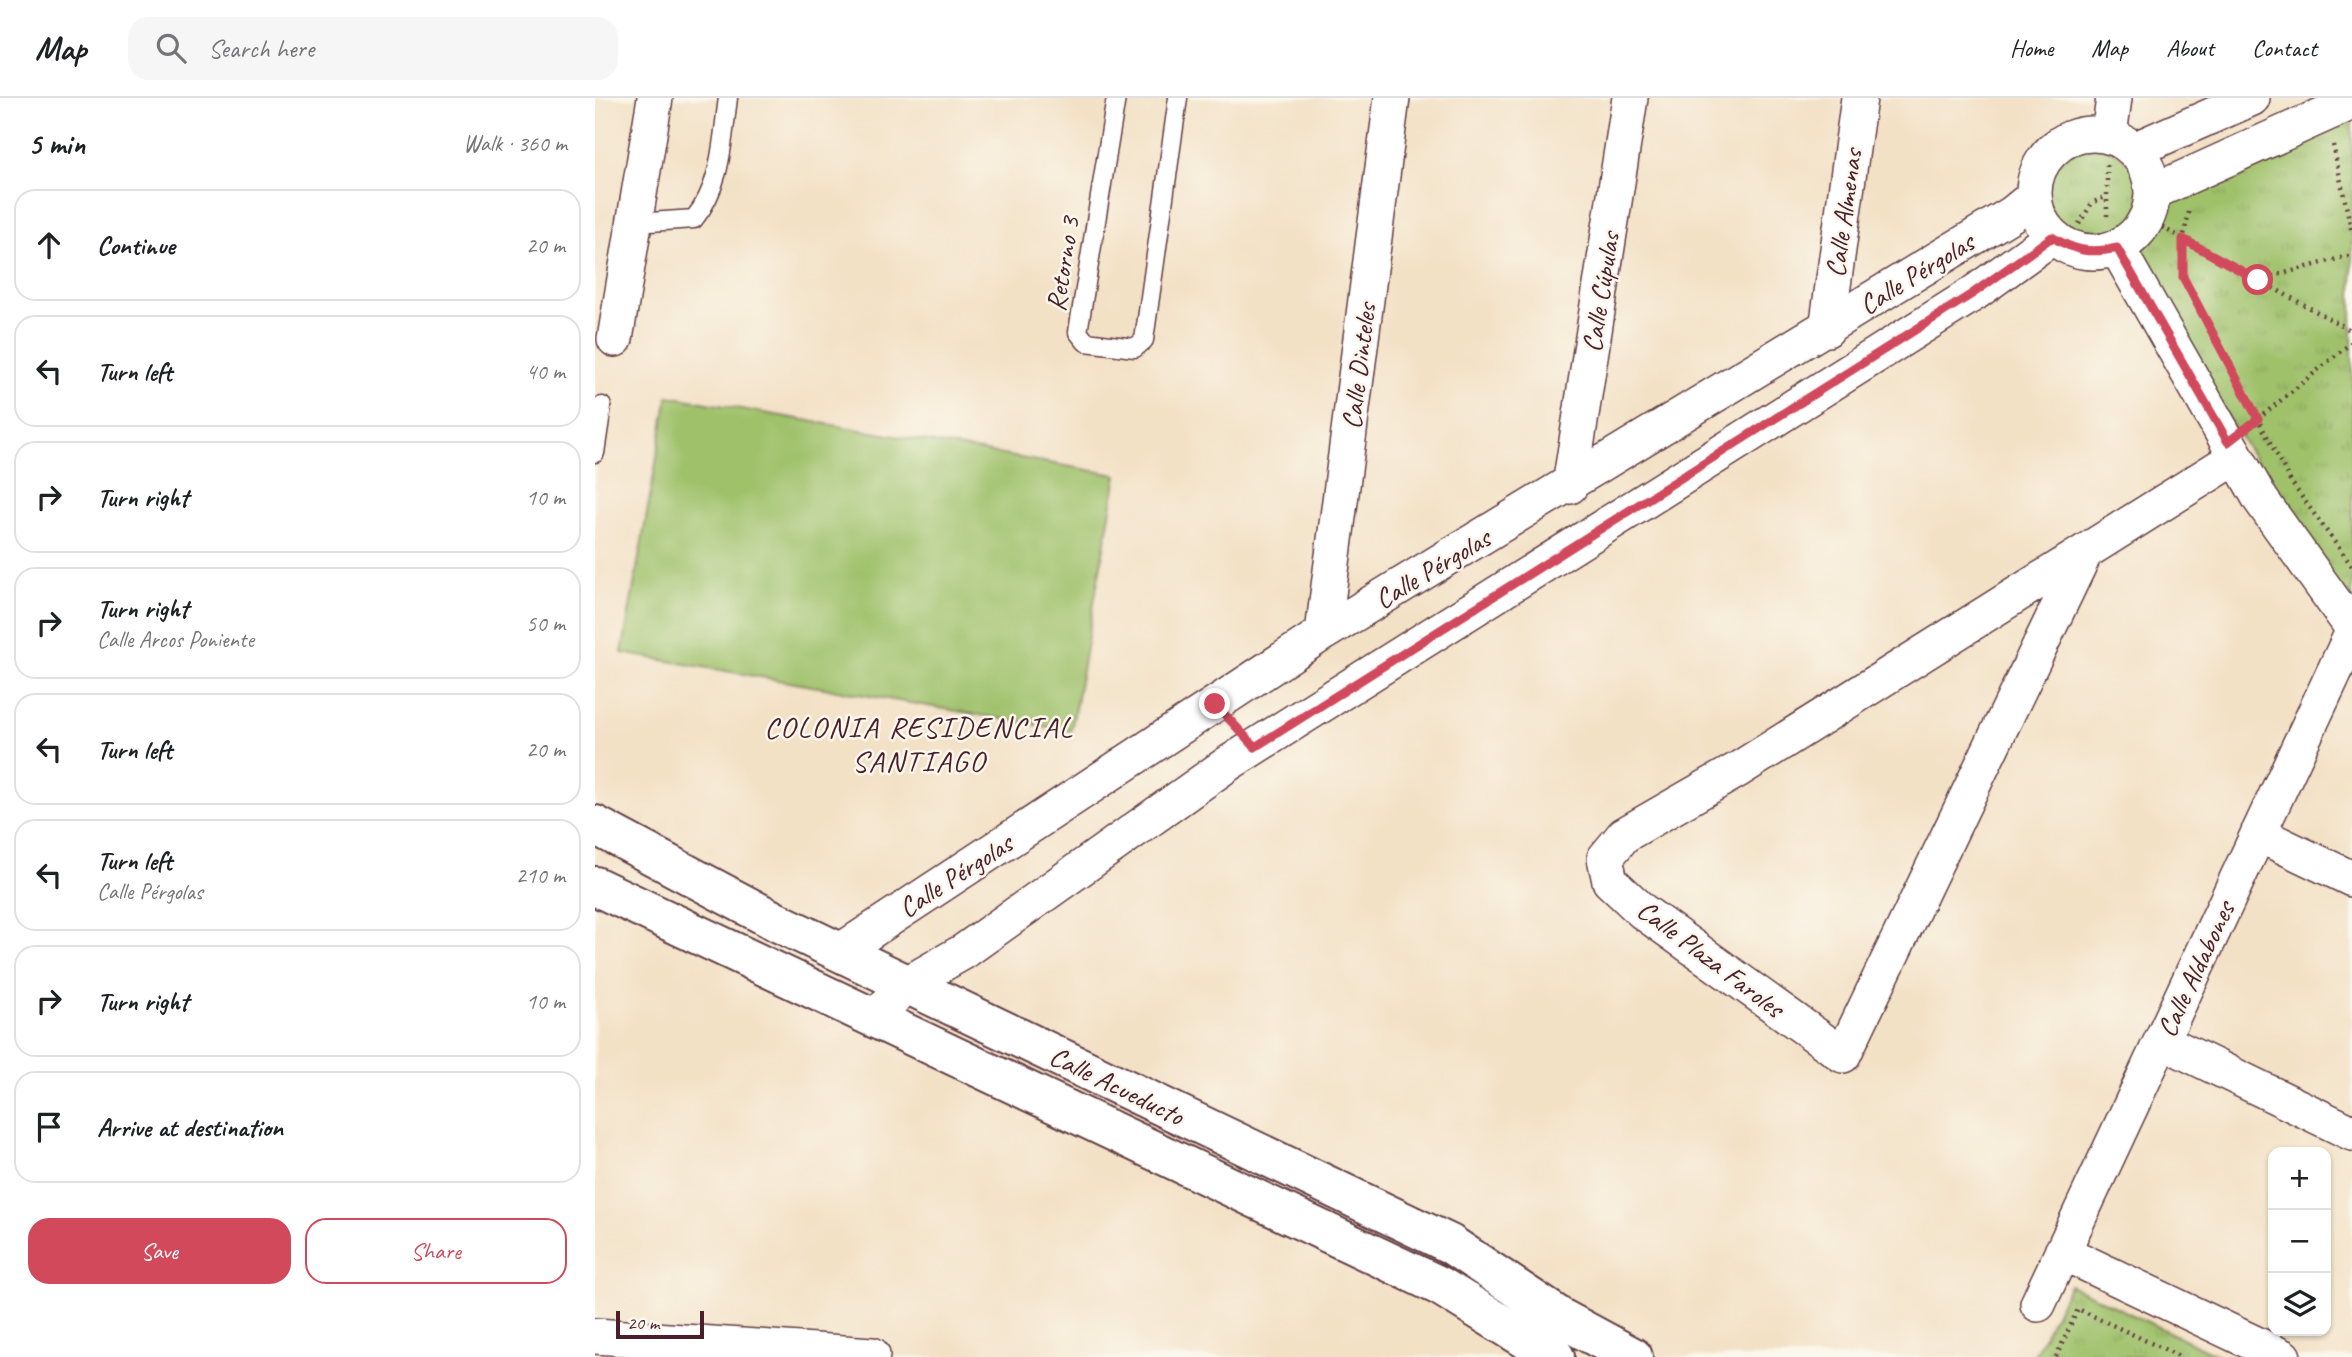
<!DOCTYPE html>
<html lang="en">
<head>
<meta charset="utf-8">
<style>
  :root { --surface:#fff; --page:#f6f6f6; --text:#202124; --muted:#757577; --line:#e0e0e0; --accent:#d1495b }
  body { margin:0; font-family:Caveat,sans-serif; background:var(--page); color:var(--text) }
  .controls { position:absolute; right:21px; bottom:21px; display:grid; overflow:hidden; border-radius:14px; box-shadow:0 2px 5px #0004 }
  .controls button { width:63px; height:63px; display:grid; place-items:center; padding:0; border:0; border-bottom:2px solid var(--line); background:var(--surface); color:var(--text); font:35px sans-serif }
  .scale { position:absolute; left:21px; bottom:18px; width:88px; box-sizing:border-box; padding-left:7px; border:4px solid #4a1f2b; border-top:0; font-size:19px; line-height:24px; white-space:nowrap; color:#4a1f2b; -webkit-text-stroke:5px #fbf7ec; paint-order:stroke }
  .stop { position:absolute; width:21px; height:21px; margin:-16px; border:5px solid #d1495b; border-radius:50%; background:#fff }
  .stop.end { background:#d1495b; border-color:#fff; box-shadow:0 2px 7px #0008 }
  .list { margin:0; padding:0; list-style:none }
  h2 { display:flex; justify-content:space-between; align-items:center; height:91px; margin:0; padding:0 28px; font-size:30px }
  h2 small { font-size:23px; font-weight:400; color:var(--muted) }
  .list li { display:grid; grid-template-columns:46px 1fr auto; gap:21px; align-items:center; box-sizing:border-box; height:112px; margin:0 14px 14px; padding:0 14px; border:2px solid var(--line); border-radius:21px }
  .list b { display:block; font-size:26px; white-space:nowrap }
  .list p { margin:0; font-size:23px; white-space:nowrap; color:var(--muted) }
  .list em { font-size:23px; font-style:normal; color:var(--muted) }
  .actions { display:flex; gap:14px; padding:21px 28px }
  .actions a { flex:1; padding:16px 0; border:2px solid var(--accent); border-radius:21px; text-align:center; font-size:24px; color:var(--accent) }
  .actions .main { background:var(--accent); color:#fff }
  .icon { flex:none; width:38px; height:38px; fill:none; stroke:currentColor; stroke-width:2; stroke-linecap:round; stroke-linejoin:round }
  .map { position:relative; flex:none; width:1757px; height:1259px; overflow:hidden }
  header { display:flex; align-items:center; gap:42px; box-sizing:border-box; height:98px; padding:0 35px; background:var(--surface); border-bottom:2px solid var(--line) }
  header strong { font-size:33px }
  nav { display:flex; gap:38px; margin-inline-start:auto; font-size:24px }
  .search { width:490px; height:63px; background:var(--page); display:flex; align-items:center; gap:18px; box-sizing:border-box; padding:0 24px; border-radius:21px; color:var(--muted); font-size:26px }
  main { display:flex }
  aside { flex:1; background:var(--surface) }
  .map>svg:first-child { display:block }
  .park { fill:url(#park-tufts); stroke:#74704b; stroke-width:2 }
  .pitch { fill:#9fc16b; stroke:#74704b; stroke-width:2 }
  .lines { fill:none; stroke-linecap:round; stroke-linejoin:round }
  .service-casing { stroke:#633c42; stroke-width:21 }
  .minor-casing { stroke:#633c42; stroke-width:38 }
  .tertiary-casing { stroke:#633c42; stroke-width:42 }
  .path { stroke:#633c42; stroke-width:4.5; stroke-dasharray:2 5; stroke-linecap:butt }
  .service { stroke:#fff; stroke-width:18 }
  .minor { stroke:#fff; stroke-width:35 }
  .tertiary { stroke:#fff; stroke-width:38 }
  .route { stroke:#d1495b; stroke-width:9 }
  .labels { text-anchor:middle; stroke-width:5; stroke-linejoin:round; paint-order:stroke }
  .street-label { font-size:28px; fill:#4a1f2b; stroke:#fbf7ec }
  .neighbourhood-label { font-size:30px; letter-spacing:2px; fill:#4a1f2b; stroke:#fbf7ec }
</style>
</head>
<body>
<header>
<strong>Map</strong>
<div class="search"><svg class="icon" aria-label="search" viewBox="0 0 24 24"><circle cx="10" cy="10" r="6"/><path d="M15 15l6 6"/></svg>Search here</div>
<nav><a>Home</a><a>Map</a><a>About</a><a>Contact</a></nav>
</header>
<main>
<aside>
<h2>5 min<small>Walk · 360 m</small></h2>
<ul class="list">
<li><svg class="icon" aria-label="ahead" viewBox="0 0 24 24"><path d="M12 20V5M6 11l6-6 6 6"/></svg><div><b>Continue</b></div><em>20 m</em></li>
<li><svg class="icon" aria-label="left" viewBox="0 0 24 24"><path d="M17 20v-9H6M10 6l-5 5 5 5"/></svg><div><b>Turn left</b></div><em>40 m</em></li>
<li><svg class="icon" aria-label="right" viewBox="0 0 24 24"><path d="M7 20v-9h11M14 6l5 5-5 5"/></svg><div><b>Turn right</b></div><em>10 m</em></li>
<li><svg class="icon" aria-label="right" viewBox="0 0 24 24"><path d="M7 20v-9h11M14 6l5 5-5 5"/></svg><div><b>Turn right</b><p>Calle Arcos Poniente</p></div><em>50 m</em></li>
<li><svg class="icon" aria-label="left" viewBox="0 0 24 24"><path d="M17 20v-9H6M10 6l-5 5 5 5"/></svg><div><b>Turn left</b></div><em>20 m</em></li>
<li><svg class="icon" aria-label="left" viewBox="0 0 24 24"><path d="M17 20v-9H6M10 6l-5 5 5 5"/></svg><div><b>Turn left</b><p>Calle Pérgolas</p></div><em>210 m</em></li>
<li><svg class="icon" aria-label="right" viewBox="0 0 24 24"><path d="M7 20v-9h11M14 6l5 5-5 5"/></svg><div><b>Turn right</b></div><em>10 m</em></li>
<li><svg class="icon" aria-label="arrive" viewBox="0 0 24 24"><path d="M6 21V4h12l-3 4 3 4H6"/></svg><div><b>Arrive at destination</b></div></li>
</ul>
<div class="actions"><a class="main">Save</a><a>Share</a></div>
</aside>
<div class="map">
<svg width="1757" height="1259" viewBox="0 0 1757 1259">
  <defs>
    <pattern id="park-tufts" width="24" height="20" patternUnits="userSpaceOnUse" patternTransform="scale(1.75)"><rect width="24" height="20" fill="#9fc16b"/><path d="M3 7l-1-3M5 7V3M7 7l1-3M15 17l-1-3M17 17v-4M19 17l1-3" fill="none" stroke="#8aa55d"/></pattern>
  </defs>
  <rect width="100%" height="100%" fill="#fbf7ec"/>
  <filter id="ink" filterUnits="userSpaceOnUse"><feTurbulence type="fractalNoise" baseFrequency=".0143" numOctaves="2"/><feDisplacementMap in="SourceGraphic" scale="14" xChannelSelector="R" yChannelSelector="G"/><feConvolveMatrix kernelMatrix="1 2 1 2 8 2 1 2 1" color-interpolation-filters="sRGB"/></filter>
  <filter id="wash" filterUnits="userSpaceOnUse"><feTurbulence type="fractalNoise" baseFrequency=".00686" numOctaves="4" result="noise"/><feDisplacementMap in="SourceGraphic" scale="28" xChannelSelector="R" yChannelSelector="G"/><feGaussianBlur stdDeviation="1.57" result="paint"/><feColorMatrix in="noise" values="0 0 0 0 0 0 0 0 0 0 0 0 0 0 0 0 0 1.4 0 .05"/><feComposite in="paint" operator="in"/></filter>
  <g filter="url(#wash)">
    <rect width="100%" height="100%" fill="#f3e1c6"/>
    <!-- park -->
    <path class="park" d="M1757,4V515L1527,152L1560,126L1566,95Z
      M1451 97a48 48 0 1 1 96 0a48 48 0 1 1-96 0Z
      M1475,1187L1626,1259H1438Z"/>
    <!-- pitch -->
    <path class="pitch" d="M73,298L522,377L476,633L27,555Z"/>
  </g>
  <g filter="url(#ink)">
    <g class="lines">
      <!-- service casing -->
      <g class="service-casing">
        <path id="service" d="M521,0L483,234L491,244L540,250L549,242L583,0
          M40,125L99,121C127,87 127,43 133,0
          M0,355L7,308"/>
      </g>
      <!-- minor casing -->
      <g class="minor-casing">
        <path id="minor" d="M1439 95a59 59 0 1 1 118 0a59 59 0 1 1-118 0Z
          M1514,37L1519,0
          M1539,52L1657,0
          M1558,94L1757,4
          M1522,150L1666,402L1757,529
          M1232,231L1264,0
          M20,241L60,0
          M975,388L1035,0
          M1490,454L1248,957L1047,813L1015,783L1010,760L1029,737L1144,671L1641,359
          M728,535L797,0
          M1663,736L1757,781
          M244,854L728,535L1417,116L1438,99
          M279,920L312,886L368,854L634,665L1378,196L1457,139
          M1567,943L1757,1035
          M1467,1154L1688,1259
          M1443,1206L1757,536
          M0,1238L277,1257"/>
      </g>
      <!-- tertiary casing -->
      <g class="tertiary-casing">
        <path id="tertiary" d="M0,727L182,824L855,1146L966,1220L1038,1259
          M0,788L845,1188L960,1259"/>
      </g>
      <!-- path -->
      <path class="path" d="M1738,47L1757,135
        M1512,67V122
        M1594,114L1588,141V179L1696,384L1757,468
        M1484,126L1497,105L1510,99
        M1561,126L1757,233
        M1664,182L1757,157
        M1663,321L1757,244
        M1461,1259L1483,1211L1586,1259"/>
      <!-- service -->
      <use href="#service" class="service"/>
      <!-- minor -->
      <use href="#minor" class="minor"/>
      <!-- tertiary -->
      <use href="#tertiary" class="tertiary"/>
    </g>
  </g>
  <g class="lines" filter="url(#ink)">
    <!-- route -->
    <path class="route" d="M620,606L660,649L1377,196L1457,139C1480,153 1495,156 1522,150L1633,344L1663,321L1588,179V141L1663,182"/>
  </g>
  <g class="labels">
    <!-- street labels -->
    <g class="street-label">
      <text transform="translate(1248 115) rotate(-82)" y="10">Calle Almenas</text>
      <text transform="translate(467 166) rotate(-81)" y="10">Retorno 3</text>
      <text transform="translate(1321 175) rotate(-32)" y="10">Calle Pérgolas</text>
      <text transform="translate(1005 194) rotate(-81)" y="10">Calle Cúpulas</text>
      <text transform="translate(763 268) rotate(-83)" y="10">Calle Dinteles</text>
      <text transform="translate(837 470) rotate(-31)" y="10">Calle Pérgolas</text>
      <text transform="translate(360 777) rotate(-33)" y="10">Calle Pérgolas</text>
      <text transform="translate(1116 860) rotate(37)" y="10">Calle Plaza Faroles</text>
      <text transform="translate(1600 871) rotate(-65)" y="10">Calle Aldabones</text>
      <text transform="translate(522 987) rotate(26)" y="10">Calle Acueducto</text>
    </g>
    <!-- neighbourhood labels -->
    <g class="neighbourhood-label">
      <text x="324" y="639">COLONIA RESIDENCIAL<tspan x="324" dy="34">SANTIAGO</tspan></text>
    </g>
  </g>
</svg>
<div class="controls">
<button>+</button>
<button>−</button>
<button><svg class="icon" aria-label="layers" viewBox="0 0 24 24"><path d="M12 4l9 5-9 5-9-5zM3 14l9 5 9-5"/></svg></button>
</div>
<div class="scale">20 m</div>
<div class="stop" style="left:1663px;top:182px"></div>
<div class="stop end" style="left:620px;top:606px"></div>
</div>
</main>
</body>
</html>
